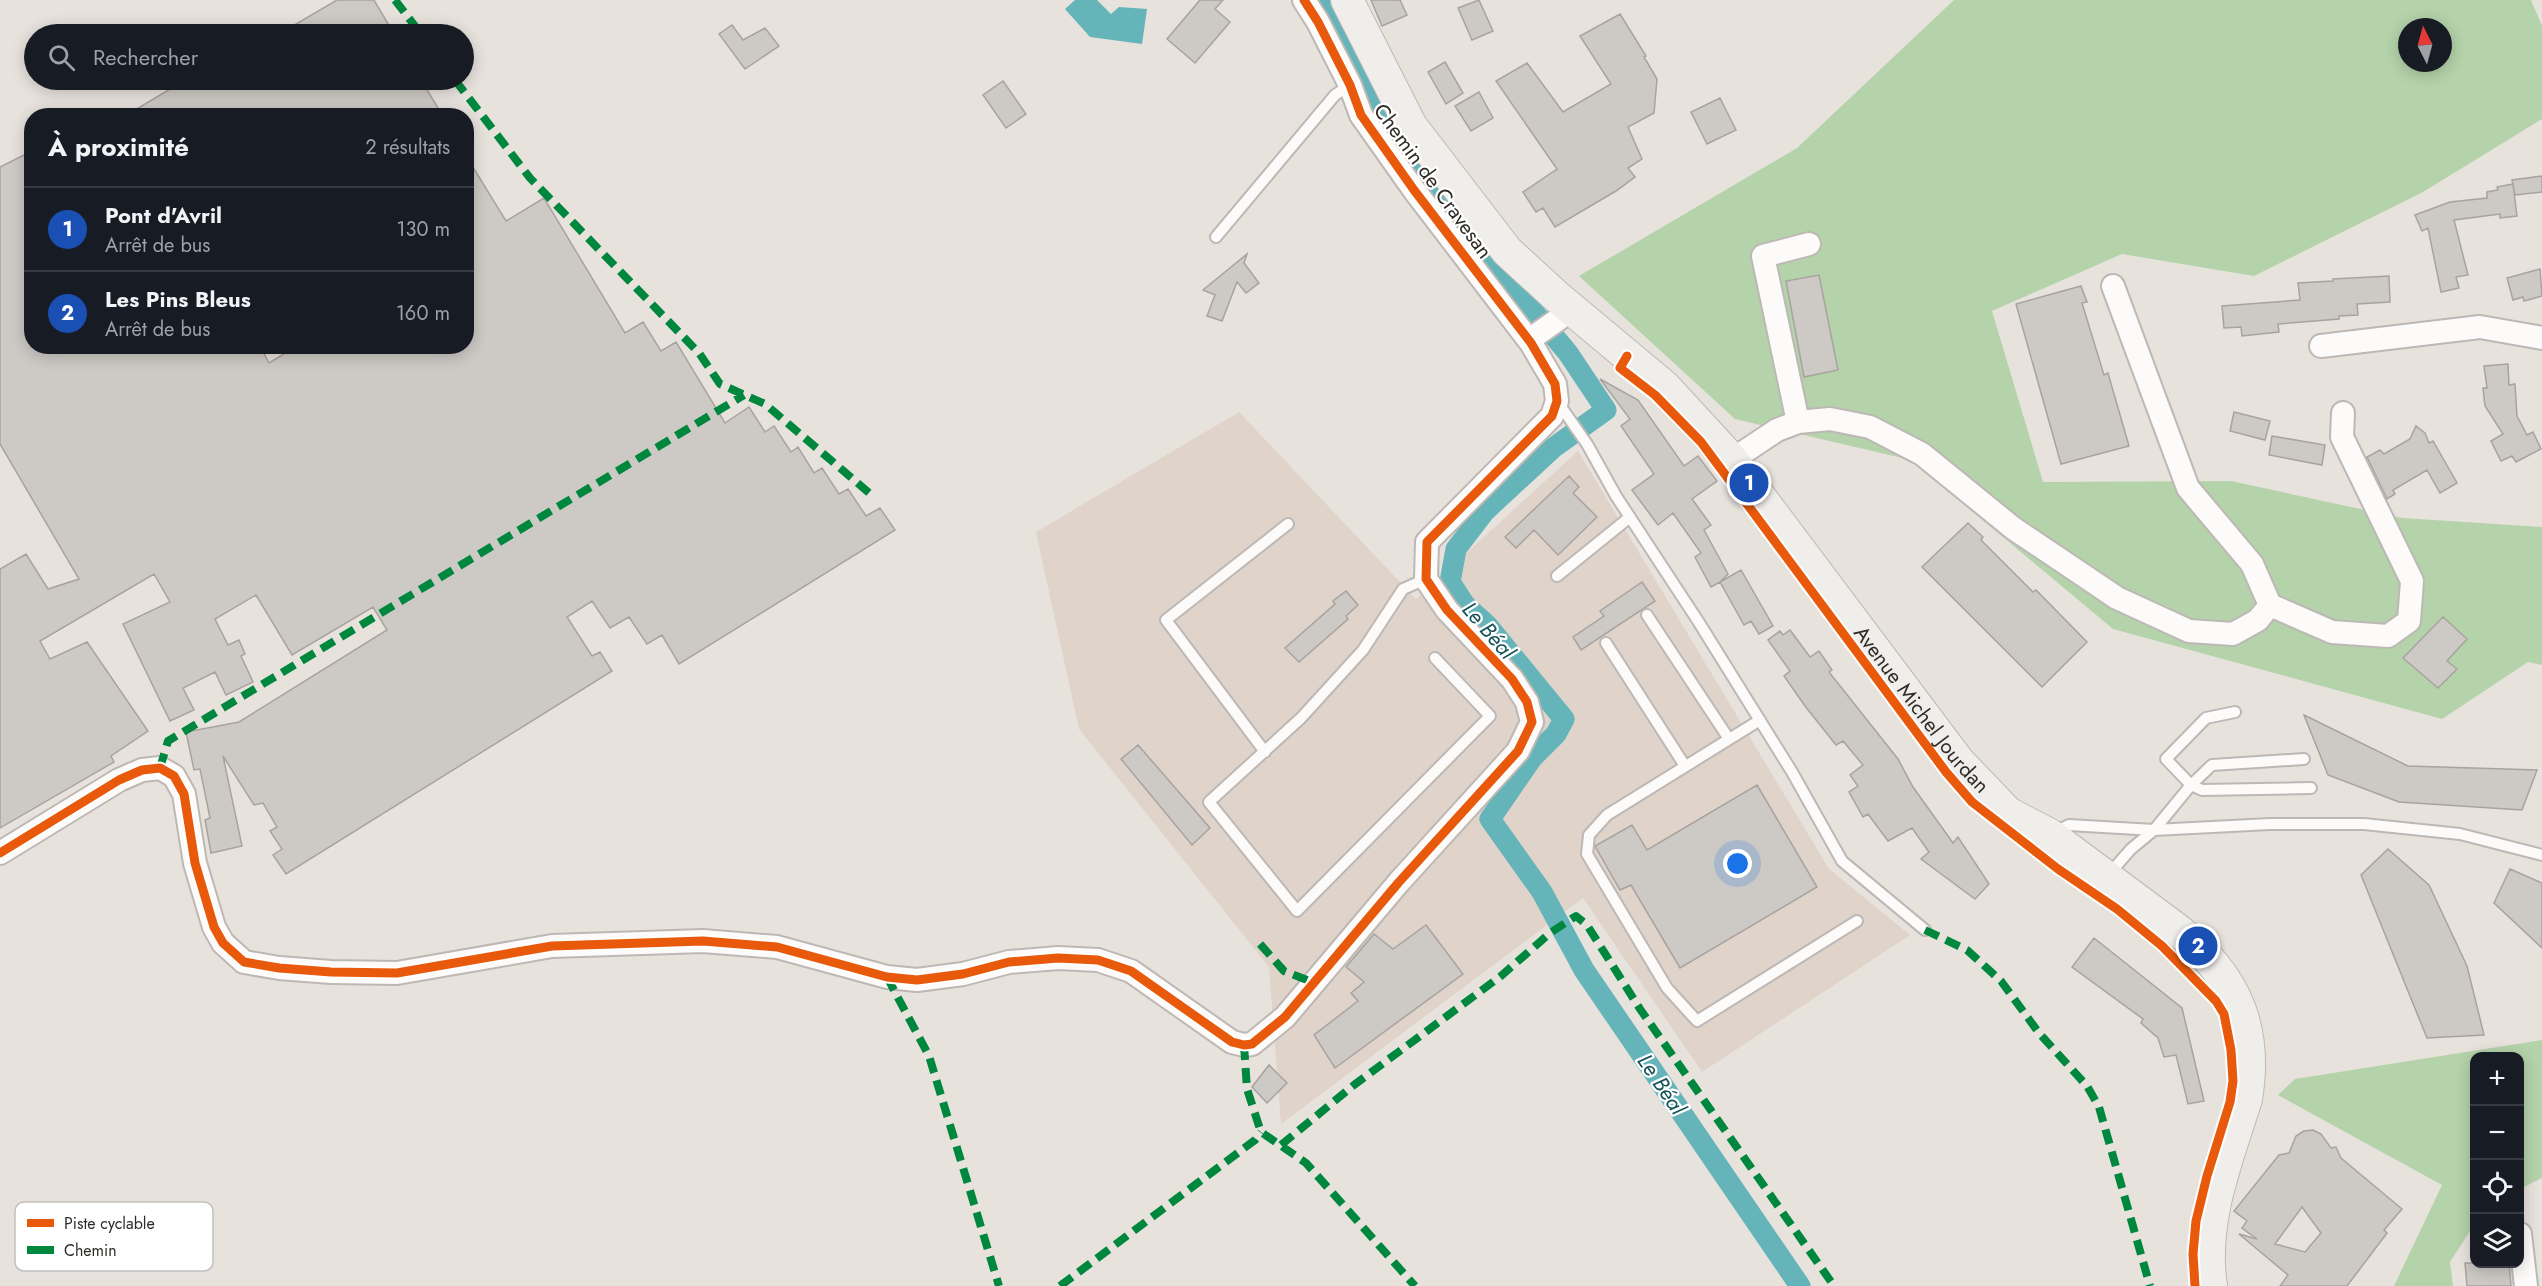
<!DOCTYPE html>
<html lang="fr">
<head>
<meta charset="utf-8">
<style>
  :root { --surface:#171b24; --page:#20242c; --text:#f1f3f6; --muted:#9ea1a6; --line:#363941; --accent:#1a73e8 }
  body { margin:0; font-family:Jost,sans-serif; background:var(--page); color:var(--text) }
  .controls { position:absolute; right:18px; bottom:18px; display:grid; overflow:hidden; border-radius:12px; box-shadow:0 3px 15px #0003 }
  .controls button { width:54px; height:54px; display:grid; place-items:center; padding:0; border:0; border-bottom:2px solid var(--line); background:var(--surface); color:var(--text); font:30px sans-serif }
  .compass { position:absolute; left:2398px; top:18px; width:54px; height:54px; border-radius:50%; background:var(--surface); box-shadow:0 3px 15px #0003; rotate:354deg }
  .you { position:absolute; left:1738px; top:864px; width:21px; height:21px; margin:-15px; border:4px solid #fff; border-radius:50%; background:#1a73e8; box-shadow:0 0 0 9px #1a73e833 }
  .badge { display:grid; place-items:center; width:39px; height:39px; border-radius:50%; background:var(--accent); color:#fff; font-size:20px; font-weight:700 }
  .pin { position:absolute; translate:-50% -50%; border:3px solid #fff; box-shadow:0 2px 6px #0006 }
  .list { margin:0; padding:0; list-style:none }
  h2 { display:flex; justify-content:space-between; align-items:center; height:78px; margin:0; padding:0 24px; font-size:26px }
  h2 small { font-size:20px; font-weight:400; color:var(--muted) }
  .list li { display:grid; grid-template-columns:39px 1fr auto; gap:18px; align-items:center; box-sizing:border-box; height:84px; padding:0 24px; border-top:2px solid var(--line) }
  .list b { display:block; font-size:22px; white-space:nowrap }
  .list p { margin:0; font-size:20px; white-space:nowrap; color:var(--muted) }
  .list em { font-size:20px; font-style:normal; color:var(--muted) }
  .icon { flex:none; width:33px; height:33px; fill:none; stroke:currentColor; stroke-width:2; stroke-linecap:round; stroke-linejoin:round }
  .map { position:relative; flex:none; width:2542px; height:1286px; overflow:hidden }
  .search { position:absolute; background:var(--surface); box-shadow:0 3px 15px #0003; left:24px; top:24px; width:450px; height:66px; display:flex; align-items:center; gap:15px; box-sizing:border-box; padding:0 21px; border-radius:33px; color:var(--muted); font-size:22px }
  .panel { position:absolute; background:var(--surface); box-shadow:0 3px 15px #0003; left:24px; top:108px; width:450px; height:246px; border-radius:24px }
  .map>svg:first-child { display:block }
  .built { fill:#dfd3ca }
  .green { fill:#b4d3aa; fill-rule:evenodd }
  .water { fill:#64b4b9 }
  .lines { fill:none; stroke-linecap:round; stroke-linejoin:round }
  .canal { stroke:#64b4b9; stroke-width:21 }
  .building { fill:#cdc9c5; stroke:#a8a39f; stroke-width:1.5; fill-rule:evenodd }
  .lane-casing { stroke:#bdb8b5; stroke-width:14 }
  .street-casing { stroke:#bdb8b5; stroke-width:26 }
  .secondary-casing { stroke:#bdb8b5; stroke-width:34 }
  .lane { stroke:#fcfbfa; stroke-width:10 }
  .street { stroke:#fcfbfa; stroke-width:22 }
  .secondary { stroke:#f0eeeb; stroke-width:32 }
  .quiet { stroke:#00873e; stroke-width:8; stroke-dasharray:15 8; stroke-linecap:butt }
  .cycleway-casing { stroke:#fff; stroke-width:13 }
  .cycleway { stroke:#e8590c; stroke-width:9 }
  .labels { text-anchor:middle; stroke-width:4.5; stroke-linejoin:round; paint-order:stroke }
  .street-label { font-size:21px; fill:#2f2c28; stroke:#fff }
  .water-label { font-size:22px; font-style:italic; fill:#135358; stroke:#fff }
  .key { fill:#fff; stroke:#c1c0be; stroke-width:1.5 }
  .key-label { font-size:16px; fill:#2f2c28 }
</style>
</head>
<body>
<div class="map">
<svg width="2542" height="1286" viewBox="0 0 2542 1286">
  <rect width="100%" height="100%" fill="#e8e2dd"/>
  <!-- built -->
  <path class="built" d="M1239,412L1416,599L1578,451L1829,869L1910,935L1702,1072L1583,898L1281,1124L1269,967L1079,729L1036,532Z"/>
  <!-- green -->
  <path class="green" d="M1954,0H2531L2542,26V119L2423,192L2254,276L2122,254L1992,311L2043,482L2231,481L2402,518L2542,527V665L2528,662L2442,719L2113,629L1911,460L1735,419L1579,276L1797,148ZM2407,27H2443V63H2407Z
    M2542,1040V1178L2520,1189V1056H2474V1225L2450,1262L2453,1286H2394L2442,1185L2278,1095L2295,1079Z"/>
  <!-- water -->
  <path class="water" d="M1075,0H1097L1111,14L1119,7L1147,9L1142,44L1090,37L1065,9Z"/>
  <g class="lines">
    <!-- canal -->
    <path class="canal" d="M1321,0L1328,9L1383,124L1454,217L1568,353L1606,410L1553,448L1485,511L1456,549L1450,582L1465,605L1487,625L1564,719L1556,734L1532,758L1490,819L1542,892L1584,970L1800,1286"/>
  </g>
  <!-- building -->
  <path class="building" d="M337,0H374L394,34H279Z
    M1200,0H1223L1215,9L1230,22L1195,63L1167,39Z
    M1371,0H1400L1407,15L1382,26Z
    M1479,0L1493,31L1472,40L1458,8Z
    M1620,14L1646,56L1644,57L1657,79L1654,113L1628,127L1642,159L1628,168L1635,177L1616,191L1555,227L1543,208L1536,212L1523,192L1557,169L1496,81L1527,63L1563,112L1611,84L1580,36Z
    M732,25L743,40L765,28L779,46L745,69L719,34Z
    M1445,62L1463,93L1446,104L1428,72Z
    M185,80H421L443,116H125Z
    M1003,81L1026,114L1006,128L983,95Z
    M1479,92L1493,118L1471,131L1455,106Z
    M1720,98L1736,130L1707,144L1691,112Z
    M32,151V346H260L269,363L297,346H466V156L506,221L544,198L625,333L643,322L661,351L676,342L725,423L749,407L765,432L774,426L791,452L798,447L814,473L822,468L839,494L848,489L866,516L880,508L895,530L679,664L662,635L647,644L629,617L610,628L592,601L567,617L592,656L600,652L612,671L286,874L273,855L282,849L270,831L277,827L263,803L254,805L223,756L242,846L211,853L205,820L210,818L200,769L194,770L186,732L239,722L387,630L373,607L292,655L256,595L215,619L228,645L239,640L245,654L241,656L253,682L226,695L215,672L183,688L194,710L170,721L123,624L170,602L154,574L40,641L50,659L87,642L148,731L111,756L114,762L0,828V569L26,554L48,589L79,579L0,444V167Z
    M2542,176V192L2515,195L2512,180Z
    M2513,184L2517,216L2500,218V214L2454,220L2468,275L2456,277L2459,288L2441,292L2428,228L2422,231L2415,215L2450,202L2487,198V192L2498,190L2497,187Z
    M1247,254L1244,263L1259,283L1246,293L1237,282L1222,321L1207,316L1215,295L1203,290Z
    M2540,269L2542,296L2524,301L2523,297L2513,300L2507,278Z
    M1819,275L1838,370L1804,377L1786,281Z
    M2389,276L2390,302L2357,304L2358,315L2339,316V319L2278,324L2279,332L2242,336L2241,327L2224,328L2222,306L2300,300L2298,283L2333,281V279Z
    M2081,286L2087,302L2082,303L2104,375L2108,373L2129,446L2061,464L2016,304Z
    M2508,364L2509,385L2515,384L2517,416L2527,435L2533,432L2541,449L2516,462L2512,456L2501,461L2491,441L2503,434L2485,406L2483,388H2487L2484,366Z
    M1600,379L1638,400L1684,466L1698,456L1717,481L1692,499L1711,525L1704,530L1728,574L1720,582L1741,570L1773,626L1759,634L1751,621L1744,625L1720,582L1711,587L1695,557L1701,553L1673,513L1658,525L1632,490L1654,474L1621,426L1630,419Z
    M2234,412L2270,421L2265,440L2230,431Z
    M2416,426L2425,433L2429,443L2433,441L2457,483L2440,493L2427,470L2393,490L2395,494L2387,499L2367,457L2380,450L2384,454L2410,439Z
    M2272,436L2325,445L2322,465L2269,455Z
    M1569,476L1579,487L1573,493L1597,517L1558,555L1534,530L1516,548L1505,537Z
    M1968,523L1983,537L1981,540L2033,592L2036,590L2087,642L2042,687L1922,567Z
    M1642,582L1655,601L1581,650L1573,637L1604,616L1600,611Z
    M1346,591L1358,605L1346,616L1348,619L1299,662L1285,648L1335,604L1333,601Z
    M2443,617L2467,639L2447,661L2457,669L2438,688L2403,658Z
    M1790,630L1810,657L1819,651L1832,670L1829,672L1898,759L1913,787L1953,843L1958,837L1989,884L1975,899L1921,859L1929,852L1912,828L1888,841L1868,814L1863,817L1849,792L1858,786L1850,775L1863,765L1843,741L1836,745L1805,706L1784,676L1790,671L1768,640L1780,631L1783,635Z
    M2304,715L2408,766L2537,770L2522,810L2399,802L2328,775Z
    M1138,745L1210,828L1192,845L1121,759Z
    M1757,785L1817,887L1680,968L1631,885L1620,890L1595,846L1632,825L1647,850Z
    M2388,849L2429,885L2467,966L2484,1035L2427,1038L2361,875Z
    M2510,869L2542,883V948L2494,903Z
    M1426,925L1463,974L1335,1068L1314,1035L1358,1001L1351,993L1364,982L1346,967L1374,934L1393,949Z
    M2094,938L2182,1008L2204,1101L2188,1104L2176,1055L2164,1057L2158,1038L2141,1023L2143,1019L2072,967Z
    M1269,1065L1287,1083L1267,1103L1252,1087Z
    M2313,1130L2321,1134L2331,1148L2336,1147L2341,1158L2402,1209L2384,1230L2387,1233L2347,1286H2280L2288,1275L2239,1234L2257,1239L2242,1228L2247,1221L2234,1211L2279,1155L2289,1153L2296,1136L2304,1131ZM2302,1207L2321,1233L2305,1252L2275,1244Z
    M2465,1263H2509L2511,1286H2467Z"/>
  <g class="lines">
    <!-- lane casing -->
    <g class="lane-casing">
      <path id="lane" d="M1216,237L1335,95L1350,85
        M1557,401L1587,444L1616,496L1698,621L1792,772L1842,861L1925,930
        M1557,576L1630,517
        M1426,579L1403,589L1363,650L1301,718L1209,802L1297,911L1490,716L1435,658
        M1647,615L1729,739
        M1606,643L1685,766
        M2235,712L2206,718L2166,759L2191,785L2202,790L2311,788
        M1760,720L1607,815L1589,835L1587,854L1667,988L1697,1021L1857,921
        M1265,752L1166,620L1288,524
        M2053,833L2069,825L2154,830L2270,824H2364L2460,834L2542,855
        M2109,874L2131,849L2154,830L2191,785L2212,765L2304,759"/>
    </g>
    <!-- street casing -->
    <g class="street-casing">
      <path id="street" d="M1531,343L1536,335L1573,309
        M2321,346L2480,327L2542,338
        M1798,422L1763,256L1809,244
        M1732,460L1777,430L1798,422L1830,419L1870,427L1922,454L2013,528L2117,598L2189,631L2233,634L2258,620L2270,605L2252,564L2188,488L2113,286
        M2270,605L2332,632L2388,636L2409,621L2412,581L2342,437L2343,413
        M0,853L119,780L142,770L160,768L174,776L184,794L195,863L214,927L223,943L244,962L279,968L331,972L397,973L552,946L703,941L777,947L887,977L917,980L963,974L1009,962L1058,958L1098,960L1131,971L1232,1042L1244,1045L1252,1044L1285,1017L1399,882L1518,751L1532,722L1527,702L1512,679L1447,610L1426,579L1427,542L1552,416L1557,401L1555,384L1531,343L1414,190L1361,115L1350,85L1318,22L1304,0
        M2520,1234L2526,1286"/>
    </g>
    <!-- secondary casing -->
    <g class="secondary-casing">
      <g id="secondary">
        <path id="s1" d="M1347,0L1411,126L1507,251L1556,296L1665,387L1732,460L1959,762L2008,813L2050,835L2179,931C2235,976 2258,1027 2246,1099C2227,1160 2201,1221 2211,1286"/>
      </g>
    </g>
    <!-- lane -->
    <use href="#lane" class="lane"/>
    <!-- street -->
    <use href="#street" class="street"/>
    <!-- secondary -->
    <use href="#secondary" class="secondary"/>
    <!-- quiet -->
    <path class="quiet" d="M395,0L421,34
      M455,80L530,178L699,353L720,384L765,404L874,497
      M160,768L168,741L744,395
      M1925,930L1967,950L2001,981L2039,1033L2087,1086L2099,1107L2150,1286
      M1260,944L1284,971L1312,982
      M887,977L929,1056L999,1286
      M1244,1045L1247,1089L1261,1132L1306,1163L1415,1286
      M1281,1145L1354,1085L1501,976L1550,933L1576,916L1587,925L1640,1009L1834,1286
      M1060,1286L1255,1140L1261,1132"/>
    <!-- cycleway casing -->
    <g class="cycleway-casing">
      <path id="cycleway" d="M1627,356L1620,368L1655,395L1701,442L1946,772L1972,802L2058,869L2117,909L2162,946L2216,1001L2224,1014L2231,1050L2233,1081L2230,1102L2207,1176L2196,1221L2193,1254L2195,1286
        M0,853L119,780L142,770L160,768L174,776L184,794L195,863L214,927L223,943L244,962L279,968L331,972L397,973L552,946L703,941L777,947L887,977L917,980L963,974L1009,962L1058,958L1098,960L1131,971L1232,1042L1244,1045L1252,1044L1285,1017L1399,882L1518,751L1532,722L1527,702L1512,679L1447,610L1426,579L1427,542L1552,416L1557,401L1555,384L1531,343L1414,190L1361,115L1350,85L1318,22L1304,0"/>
    </g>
    <!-- cycleway -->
    <use href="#cycleway" class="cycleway"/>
  </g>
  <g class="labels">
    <!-- street labels -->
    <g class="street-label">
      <text transform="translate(1433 181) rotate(54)" y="7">Chemin de Cravesan</text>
      <text dy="7" stroke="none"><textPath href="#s1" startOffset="920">Avenue Michel Jourdan</textPath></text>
    </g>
    <!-- water labels -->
    <g class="water-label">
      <text transform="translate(1489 630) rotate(49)" y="8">Le Béal</text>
      <text transform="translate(1662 1084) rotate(56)" y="8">Le Béal</text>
    </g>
  </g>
  <!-- legend -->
  <rect x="15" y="1202" width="198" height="69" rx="9" class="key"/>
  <rect x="27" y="1219" width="27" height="8" fill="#e8590c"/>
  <rect x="27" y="1246" width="27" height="8" fill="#00873e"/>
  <g class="key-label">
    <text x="64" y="1229">Piste cyclable</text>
    <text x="64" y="1256">Chemin</text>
  </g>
</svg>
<div class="controls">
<button>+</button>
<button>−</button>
<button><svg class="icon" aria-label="locate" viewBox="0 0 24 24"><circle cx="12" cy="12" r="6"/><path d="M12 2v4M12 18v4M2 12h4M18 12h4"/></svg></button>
<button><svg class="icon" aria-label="layers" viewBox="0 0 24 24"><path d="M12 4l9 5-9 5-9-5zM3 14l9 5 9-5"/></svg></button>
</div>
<svg class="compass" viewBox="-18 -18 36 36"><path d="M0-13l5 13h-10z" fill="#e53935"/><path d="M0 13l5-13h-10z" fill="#9ea1a6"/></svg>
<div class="you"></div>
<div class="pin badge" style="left:1749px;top:483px;background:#1a4fb4">1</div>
<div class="pin badge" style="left:2198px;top:946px;background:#1a4fb4">2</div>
<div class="search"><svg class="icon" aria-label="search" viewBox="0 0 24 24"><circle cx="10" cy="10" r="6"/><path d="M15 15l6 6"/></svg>Rechercher</div>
<section class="panel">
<h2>À proximité<small>2 résultats</small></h2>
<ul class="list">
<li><span class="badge" style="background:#1a4fb4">1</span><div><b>Pont d'Avril</b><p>Arrêt de bus</p></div><em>130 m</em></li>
<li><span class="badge" style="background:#1a4fb4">2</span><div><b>Les Pins Bleus</b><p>Arrêt de bus</p></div><em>160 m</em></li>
</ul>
</section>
</div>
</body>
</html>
